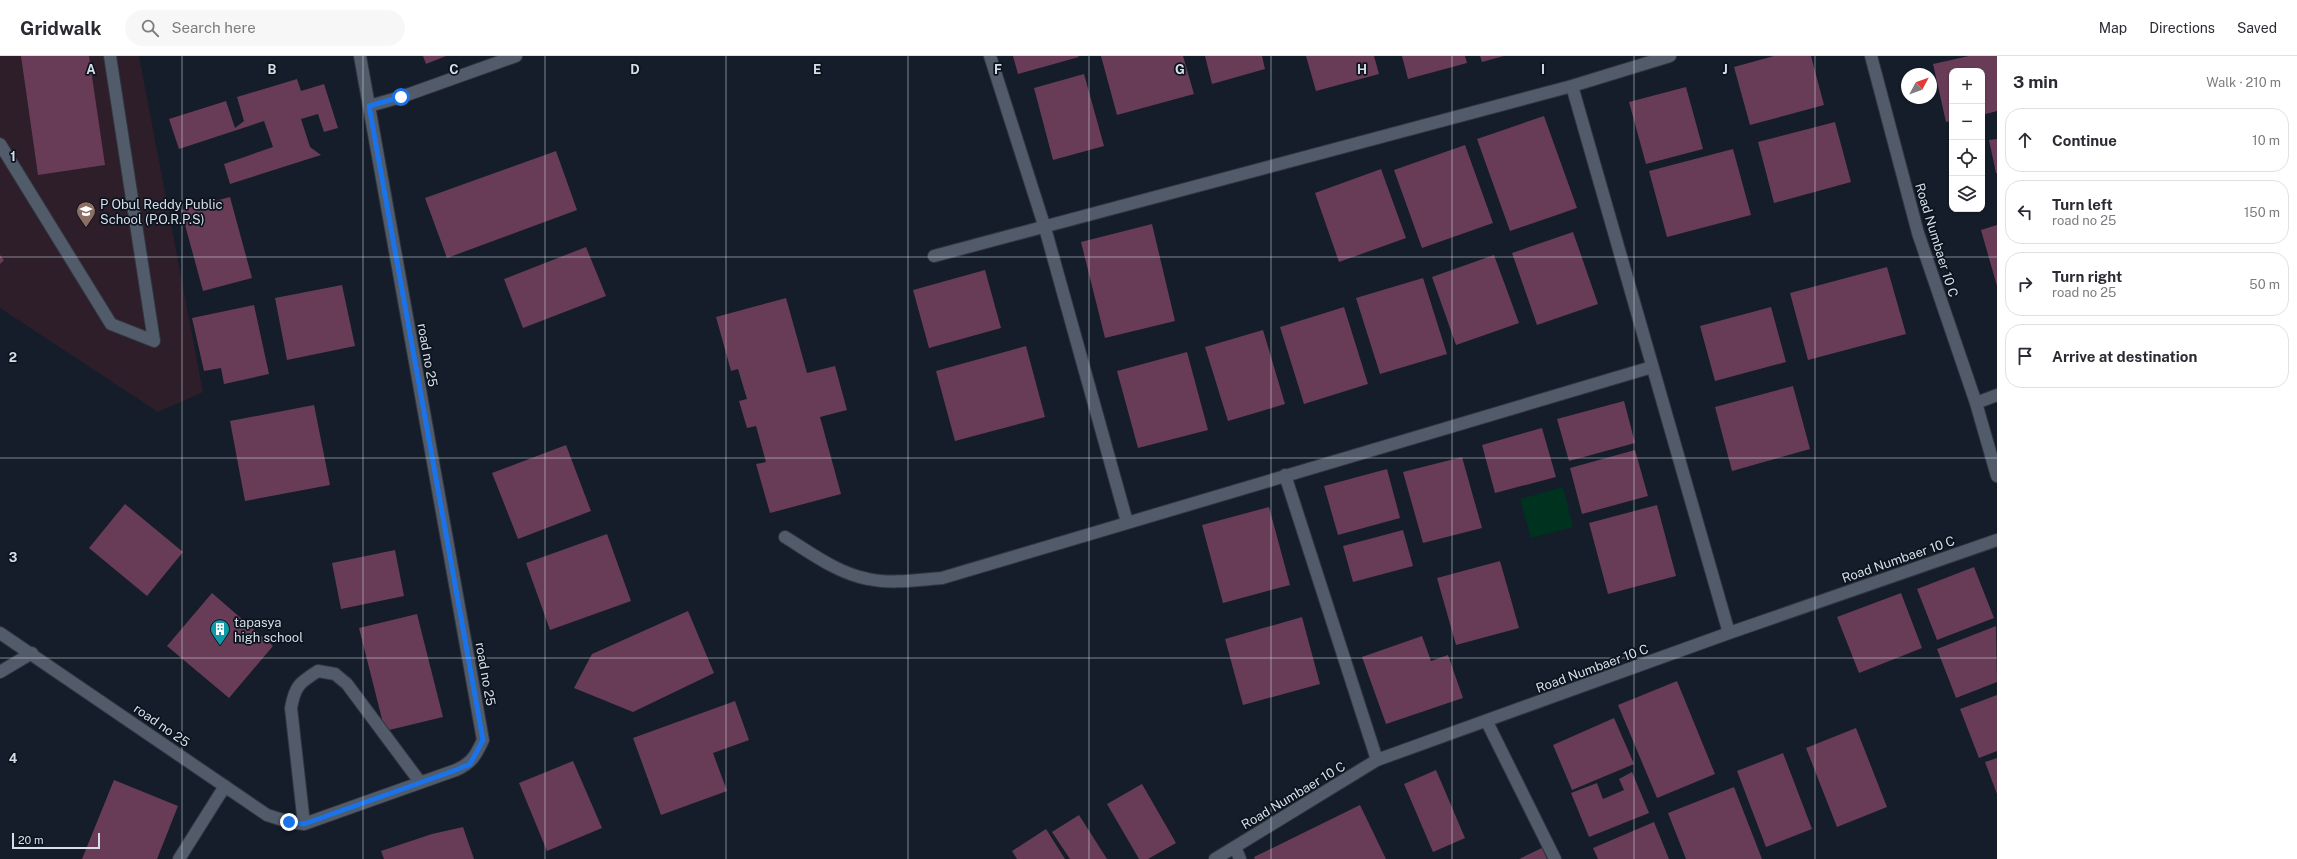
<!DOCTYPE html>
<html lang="en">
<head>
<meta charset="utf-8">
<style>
  :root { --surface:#fff; --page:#f7f7f7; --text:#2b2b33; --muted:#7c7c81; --line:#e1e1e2 }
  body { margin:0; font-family:"Public Sans",sans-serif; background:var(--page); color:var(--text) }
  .controls { position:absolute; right:12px; top:12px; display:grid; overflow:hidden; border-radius:8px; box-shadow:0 1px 3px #0004 }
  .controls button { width:36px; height:36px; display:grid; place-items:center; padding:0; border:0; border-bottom:1px solid var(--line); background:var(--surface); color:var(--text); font:20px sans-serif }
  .compass { position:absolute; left:1901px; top:12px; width:36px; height:36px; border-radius:50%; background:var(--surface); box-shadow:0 1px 3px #0004; rotate:49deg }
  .scale { position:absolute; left:12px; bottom:10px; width:88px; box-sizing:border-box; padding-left:4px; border:2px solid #d8dee7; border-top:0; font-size:11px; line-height:14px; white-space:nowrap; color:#d8dee7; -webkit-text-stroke:3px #0b141f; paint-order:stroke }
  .stop { position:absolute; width:12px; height:12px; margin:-9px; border:3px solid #1a73e8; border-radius:50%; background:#fff }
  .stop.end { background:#1a73e8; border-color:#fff; box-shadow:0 1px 4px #0008 }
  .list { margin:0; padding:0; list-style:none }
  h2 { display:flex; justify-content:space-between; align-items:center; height:52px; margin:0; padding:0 16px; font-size:17px }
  h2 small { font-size:13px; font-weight:400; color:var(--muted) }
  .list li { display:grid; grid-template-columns:26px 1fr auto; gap:12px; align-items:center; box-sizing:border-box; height:64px; margin:0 8px 8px; padding:0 8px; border:1px solid var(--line); border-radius:16px }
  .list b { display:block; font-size:15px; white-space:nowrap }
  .list p { margin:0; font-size:13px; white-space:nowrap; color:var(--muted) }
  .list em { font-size:13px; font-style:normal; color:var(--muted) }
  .icon { flex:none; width:22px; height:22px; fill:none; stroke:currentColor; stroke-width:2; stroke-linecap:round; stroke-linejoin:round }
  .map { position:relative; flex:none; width:1997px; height:803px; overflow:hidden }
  header { display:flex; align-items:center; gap:24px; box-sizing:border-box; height:56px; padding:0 20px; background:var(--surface); border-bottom:1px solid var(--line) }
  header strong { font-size:19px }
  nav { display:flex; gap:22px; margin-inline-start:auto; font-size:14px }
  .search { width:280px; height:36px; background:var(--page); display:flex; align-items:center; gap:10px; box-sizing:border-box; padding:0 14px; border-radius:22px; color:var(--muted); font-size:15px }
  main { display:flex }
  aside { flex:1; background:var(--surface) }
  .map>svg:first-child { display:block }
  .education { fill:#2d1e29 }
  .green { fill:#003220 }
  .building { fill:#683c57 }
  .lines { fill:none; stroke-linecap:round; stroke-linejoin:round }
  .minor-casing { stroke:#313640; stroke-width:14 }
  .minor { stroke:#515b6a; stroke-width:12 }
  .route { stroke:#1a73e8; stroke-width:5 }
  .grid { fill:none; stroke:#d8dee7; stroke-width:1; stroke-opacity:0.55 }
  .labels { text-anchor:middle; stroke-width:3.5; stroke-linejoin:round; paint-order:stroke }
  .poi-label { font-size:13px; fill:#d8dee7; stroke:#0b141f; text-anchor:start }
  .street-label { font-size:13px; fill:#d8dee7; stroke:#0b141f }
  .grid-label { font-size:13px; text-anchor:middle; font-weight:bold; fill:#d8dee7; stroke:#0b141f; stroke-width:3.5; stroke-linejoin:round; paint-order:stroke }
</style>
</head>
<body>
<header>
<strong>Gridwalk</strong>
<div class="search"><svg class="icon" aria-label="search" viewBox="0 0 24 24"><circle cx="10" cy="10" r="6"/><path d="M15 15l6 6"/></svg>Search here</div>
<nav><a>Map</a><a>Directions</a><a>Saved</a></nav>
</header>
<main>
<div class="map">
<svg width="1997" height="803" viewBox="0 0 1997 803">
  <rect width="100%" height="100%" fill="#141d29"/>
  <!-- education -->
  <path class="education" d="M0,0H139L203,336L158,356L0,252Z"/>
  <!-- green -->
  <path class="green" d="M1563,431L1573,471L1531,482L1520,443Z"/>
  <!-- building -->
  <path class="building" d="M21,0H89L105,109L38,119Z
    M423,0H446L426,8Z
    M1013,0H1078L1079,1L1018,18Z
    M1101,0H1183L1194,38L1117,59Z
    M1205,0H1262L1265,13L1212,28Z
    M1306,0H1374L1379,18L1316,35Z
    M1402,0H1465L1467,7L1408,23Z
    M1480,0H1504L1482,6Z
    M1774,0H1811L1824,49L1750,69L1734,11Z
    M1969,0H1997V55L1982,59V15H1952V65L1946,66L1933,8Z
    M1084,18L1104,90L1053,104L1034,32Z
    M297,23L301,35L324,28L338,72L324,76L318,58L301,63L310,91L321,99L230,128L224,108L273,91L264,65L179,93L169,63L226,45L235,72L244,65L237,41Z
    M1686,31L1703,93L1646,108L1629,46Z
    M1544,60L1577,152L1510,175L1477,83Z
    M1835,66L1851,126L1774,147L1758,86Z
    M1997,83V117H1996L1989,84Z
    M1465,89L1493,167L1422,192L1394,114Z
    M1733,93L1751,159L1667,181L1649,115Z
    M556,95L577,154L447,202L425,142Z
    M1381,113L1406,182L1339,206L1315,137Z
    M230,141L252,222L203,235L181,154Z
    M1152,168L1175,265L1105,282L1081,186Z
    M1997,169V230L1981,174Z
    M1573,176L1598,248L1537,269L1512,197Z
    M586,191L606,240L523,272L504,223Z
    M0,199L4,204L0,208Z
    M1494,199L1519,267L1456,289L1432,221Z
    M1887,211L1906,278L1808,304L1790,237Z
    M985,214L1001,272L929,292L913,234Z
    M1423,222L1447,298L1380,318L1356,242Z
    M342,229L355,290L287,304L275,242Z
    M786,242L807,317L835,310L847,354L820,361L841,438L770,457L756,408L766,406L756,370L747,372L739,345L747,343L738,313L731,315L716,261Z
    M254,249L269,318L224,328L221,312L204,315L192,262Z
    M1344,251L1368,328L1304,348L1280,271Z
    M1771,251L1786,306L1715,325L1700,270Z
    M1263,274L1285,348L1228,365L1205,291Z
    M1026,290L1045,361L955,385L936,315Z
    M1187,296L1208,374L1138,392L1117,315Z
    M1793,330L1810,393L1732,415L1715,351Z
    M1624,345L1635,387L1569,405L1557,363Z
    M314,349L330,429L245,445L230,365Z
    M1542,372L1556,421L1495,437L1482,389Z
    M566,389L591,455L518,483L492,417Z
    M1635,394L1648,440L1582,458L1570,412Z
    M1462,401L1482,472L1423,487L1403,416Z
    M1387,413L1400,462L1338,479L1324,430Z
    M125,448L183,496L147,540L89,492Z
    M1657,449L1676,520L1608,538L1589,467Z
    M1269,451L1290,529L1223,547L1202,469Z
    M1403,474L1413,510L1353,526L1343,490Z
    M607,478L631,545L550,574L526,507Z
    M395,494L404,540L341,553L332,507Z
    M1500,505L1519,572L1456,589L1437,522Z
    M1974,511L1994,562L1937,584L1917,533Z
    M212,537L273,590L229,642L167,590Z
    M1901,537L1922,592L1859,617L1837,561Z
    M688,555L714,617L633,656L574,632L592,598Z
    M417,558L443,661L385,675L359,572Z
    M1302,561L1320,628L1243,649L1225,583Z
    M1996,570L1997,626L1956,642L1937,593Z
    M1422,580L1431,605L1448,599L1463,642L1386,668L1362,601Z
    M1677,625L1715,718L1657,742L1618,649Z
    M1997,639V695L1979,702L1960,653Z
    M735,645L749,684L713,697L727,735L661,759L633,682Z
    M1614,662L1634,708L1572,734L1553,689Z
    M1856,672L1887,751L1837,771L1806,692Z
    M1783,697L1812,773L1766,791L1737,715Z
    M1997,702V738L1985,706Z
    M573,705L602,772L547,795L519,727Z
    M1436,714L1465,782L1433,796L1404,728Z
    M1632,716L1649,757L1589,781L1571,737L1597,727L1603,743L1624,734L1619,723Z
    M114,724L178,750L157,803H82Z
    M1142,728L1176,787L1148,803H1139L1107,748Z
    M1734,731L1762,803H1686L1668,757Z
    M1360,749L1386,803H1255L1254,801Z
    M1079,759L1107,803H1070L1052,776Z
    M1654,766L1669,803H1598L1593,792Z
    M463,771L474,803H384L381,795L432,778Z
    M1046,773L1065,803H1017L1012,795Z
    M1542,792L1547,803H1519Z"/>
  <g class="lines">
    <!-- minor casing -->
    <g class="minor-casing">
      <path id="minor" d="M990,0L1045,172L1127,466
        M1871,0L1918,177L1976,347L1997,420
        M1572,30L1729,577
        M369,50L401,41L516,0
        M0,88L111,268L154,285L110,0
        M934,200L1572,30L1670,0
        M1976,347L1997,339
        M1285,419L1377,704
        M785,481C811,497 837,517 868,523C891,528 917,524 942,522L1652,311
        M0,577L267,759L289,766L304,768L456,714C472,707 476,699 483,684L360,0
        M0,616L32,597
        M1487,666L1555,803
        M304,768L291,652C295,630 299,627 318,615L335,618L347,628L420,726
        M1235,791L1240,803
        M179,803L225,730
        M1215,803L1377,704L1729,577L1997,484"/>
    </g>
    <!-- minor -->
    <use href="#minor" class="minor"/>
  </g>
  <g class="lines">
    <!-- route -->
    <path class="route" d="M289,766L304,768L456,714L470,708L483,684L369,50L401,41"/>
  </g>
  <!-- grid -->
  <path class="grid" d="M182,0V803M363,0V803M545,0V803M726,0V803M908,0V803M1089,0V803M1271,0V803M1452,0V803M1634,0V803M1815,0V803M0,201H1997M0,402H1997M0,602H1997"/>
  <!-- icons -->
  <defs>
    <g id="school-pin" transform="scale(1)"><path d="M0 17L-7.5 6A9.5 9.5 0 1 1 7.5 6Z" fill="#8d6e63" stroke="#0b141f"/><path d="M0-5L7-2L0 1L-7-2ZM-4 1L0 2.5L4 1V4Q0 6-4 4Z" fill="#fff"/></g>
    <g id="building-pin" transform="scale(1)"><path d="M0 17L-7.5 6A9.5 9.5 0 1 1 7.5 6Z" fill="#0f9aa8" stroke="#0b141f"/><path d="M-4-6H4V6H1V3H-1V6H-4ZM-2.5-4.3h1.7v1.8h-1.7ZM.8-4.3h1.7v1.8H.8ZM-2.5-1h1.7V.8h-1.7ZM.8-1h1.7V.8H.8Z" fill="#fff"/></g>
  </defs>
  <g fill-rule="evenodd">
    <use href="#school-pin" x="86" y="155"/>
    <use href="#building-pin" x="220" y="573"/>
  </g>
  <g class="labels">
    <!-- poi labels -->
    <g class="poi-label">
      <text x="100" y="153">P Obul Reddy Public<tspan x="100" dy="15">School (P.O.R.P.S)</tspan></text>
      <text x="234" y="571">tapasya<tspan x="234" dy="15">high school</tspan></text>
    </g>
    <!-- street labels -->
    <g class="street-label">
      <text transform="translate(1937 184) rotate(73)" y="5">Road Numbaer 10 C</text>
      <text transform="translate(428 299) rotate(80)" y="5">road no 25</text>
      <text transform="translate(1898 503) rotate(-19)" y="5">Road Numbaer 10 C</text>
      <text transform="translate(1592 612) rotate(-20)" y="5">Road Numbaer 10 C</text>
      <text transform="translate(486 618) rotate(80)" y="5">road no 25</text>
      <text transform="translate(162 669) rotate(35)" y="5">road no 25</text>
      <text transform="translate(1293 739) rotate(-31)" y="5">Road Numbaer 10 C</text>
    </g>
  </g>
  <g class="grid-label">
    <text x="91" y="18">A</text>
    <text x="272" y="18">B</text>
    <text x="454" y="18">C</text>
    <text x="635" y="18">D</text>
    <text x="817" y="18">E</text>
    <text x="998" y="18">F</text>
    <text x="1180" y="18">G</text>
    <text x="1362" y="18">H</text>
    <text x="1543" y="18">I</text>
    <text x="1725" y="18">J</text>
    <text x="13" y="105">1</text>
    <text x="13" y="306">2</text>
    <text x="13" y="506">3</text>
    <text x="13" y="707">4</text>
  </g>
</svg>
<div class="controls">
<button>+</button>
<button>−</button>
<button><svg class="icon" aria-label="locate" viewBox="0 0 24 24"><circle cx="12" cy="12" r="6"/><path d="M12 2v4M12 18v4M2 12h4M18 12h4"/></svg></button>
<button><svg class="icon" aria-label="layers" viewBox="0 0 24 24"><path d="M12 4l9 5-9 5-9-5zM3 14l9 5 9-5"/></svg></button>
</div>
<svg class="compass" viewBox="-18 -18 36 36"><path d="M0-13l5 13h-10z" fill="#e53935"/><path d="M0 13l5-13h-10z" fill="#7c7c81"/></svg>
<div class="scale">20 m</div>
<div class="stop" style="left:401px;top:41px"></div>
<div class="stop end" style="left:289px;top:766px"></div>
</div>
<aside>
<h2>3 min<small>Walk · 210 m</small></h2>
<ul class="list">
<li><svg class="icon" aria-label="ahead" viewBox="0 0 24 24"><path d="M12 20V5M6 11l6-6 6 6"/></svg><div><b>Continue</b></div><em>10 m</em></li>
<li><svg class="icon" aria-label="left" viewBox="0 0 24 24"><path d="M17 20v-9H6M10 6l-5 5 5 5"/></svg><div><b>Turn left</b><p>road no 25</p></div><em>150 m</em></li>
<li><svg class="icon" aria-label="right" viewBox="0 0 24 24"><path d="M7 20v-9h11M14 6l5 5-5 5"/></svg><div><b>Turn right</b><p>road no 25</p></div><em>50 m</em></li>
<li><svg class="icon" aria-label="arrive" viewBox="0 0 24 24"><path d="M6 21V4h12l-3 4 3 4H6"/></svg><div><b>Arrive at destination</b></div></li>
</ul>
</aside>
</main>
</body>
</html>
